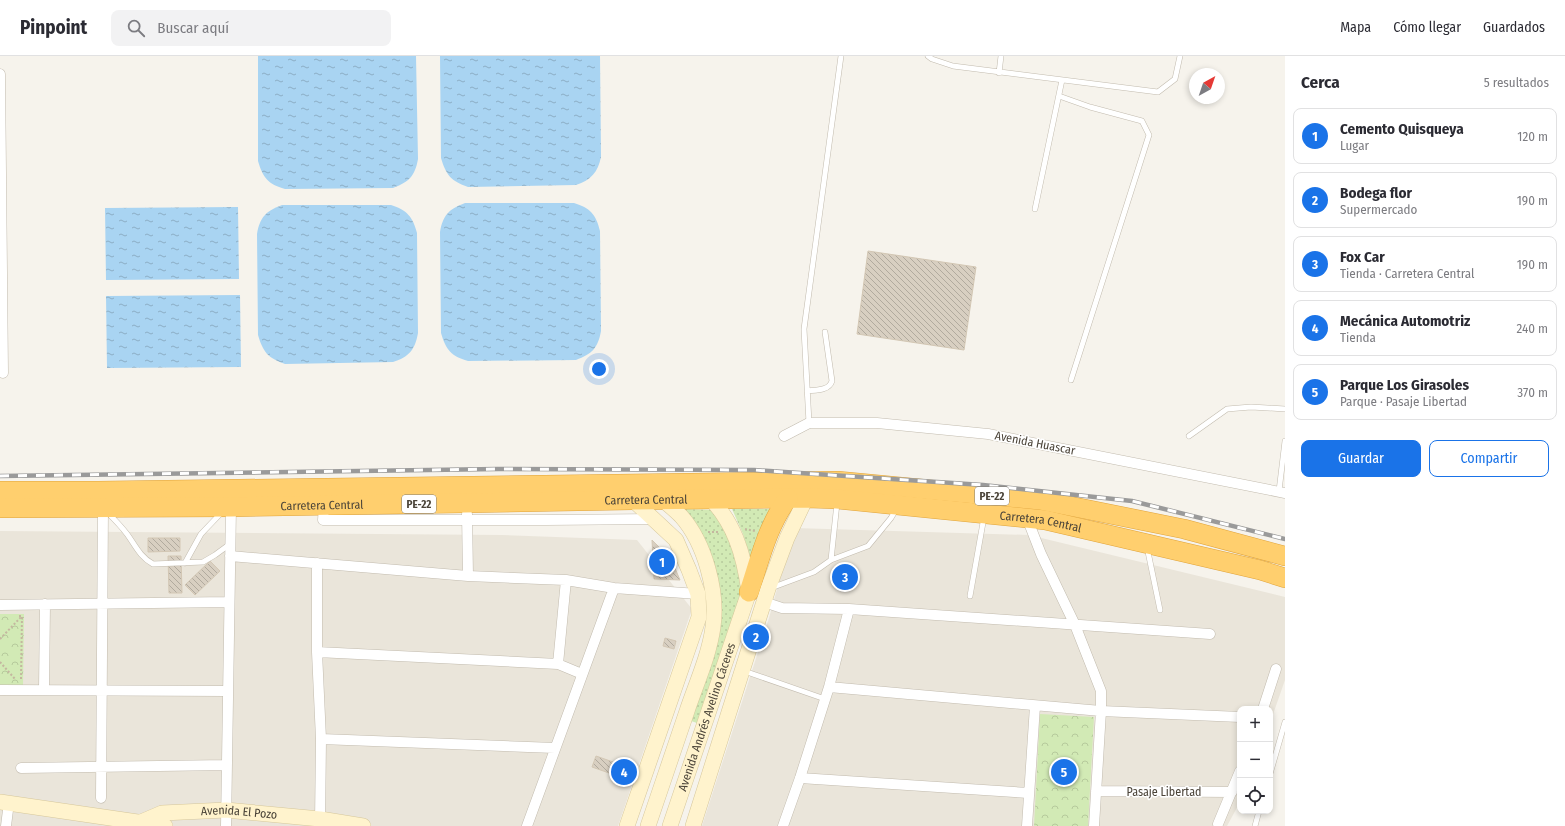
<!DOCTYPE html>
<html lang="es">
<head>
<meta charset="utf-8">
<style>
  :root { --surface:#fff; --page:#f2f2f3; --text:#2b2b33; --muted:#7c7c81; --line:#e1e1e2; --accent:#1a73e8 }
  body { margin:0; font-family:"Fira Sans Condensed",sans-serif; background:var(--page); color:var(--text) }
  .controls { position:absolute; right:12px; bottom:12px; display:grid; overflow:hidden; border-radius:8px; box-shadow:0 2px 6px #0003 }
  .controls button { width:36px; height:36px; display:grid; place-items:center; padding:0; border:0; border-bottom:1px solid var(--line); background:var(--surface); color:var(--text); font:20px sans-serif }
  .compass { position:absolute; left:1189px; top:12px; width:36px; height:36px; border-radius:50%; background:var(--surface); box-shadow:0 2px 6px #0003; rotate:40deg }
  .you { position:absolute; left:599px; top:313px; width:14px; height:14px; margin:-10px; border:3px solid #fff; border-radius:50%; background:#1a73e8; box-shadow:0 0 0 6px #1a73e833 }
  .badge { display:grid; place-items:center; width:26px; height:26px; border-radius:50%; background:var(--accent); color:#fff; font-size:13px; font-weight:700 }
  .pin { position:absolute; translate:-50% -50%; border:2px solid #fff; box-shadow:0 1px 4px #0006 }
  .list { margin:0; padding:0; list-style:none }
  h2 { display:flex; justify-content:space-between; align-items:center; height:52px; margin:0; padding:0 16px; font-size:17px }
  h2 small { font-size:13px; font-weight:400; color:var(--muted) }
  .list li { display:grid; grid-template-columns:26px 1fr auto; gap:12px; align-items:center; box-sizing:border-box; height:56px; margin:0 8px 8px; padding:0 8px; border:1px solid var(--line); border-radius:8px }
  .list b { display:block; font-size:15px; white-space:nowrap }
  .list p { margin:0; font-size:13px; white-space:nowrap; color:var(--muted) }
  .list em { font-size:13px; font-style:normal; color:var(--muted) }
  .actions { display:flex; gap:8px; padding:12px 16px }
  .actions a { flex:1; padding:9px 0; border:1px solid var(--accent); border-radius:8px; text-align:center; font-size:14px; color:var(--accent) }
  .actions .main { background:var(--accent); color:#fff }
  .icon { flex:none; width:22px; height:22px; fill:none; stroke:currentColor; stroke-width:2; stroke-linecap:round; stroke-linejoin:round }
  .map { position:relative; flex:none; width:1285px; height:770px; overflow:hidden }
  header { display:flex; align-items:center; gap:24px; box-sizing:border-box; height:56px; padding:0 20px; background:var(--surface); border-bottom:1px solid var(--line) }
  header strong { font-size:19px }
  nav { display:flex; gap:22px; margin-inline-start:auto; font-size:14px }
  .search { width:280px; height:36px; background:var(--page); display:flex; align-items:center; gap:10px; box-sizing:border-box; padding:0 14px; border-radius:8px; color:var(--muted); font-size:15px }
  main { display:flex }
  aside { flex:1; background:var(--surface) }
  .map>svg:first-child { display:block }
  .residential { fill:#eae5da }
  .grass { fill:url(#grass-dots) }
  .park { fill:url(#park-crowns) }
  .water { fill:url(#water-ripples) }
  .building { fill:url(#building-back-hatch); stroke:#d3c7b4 }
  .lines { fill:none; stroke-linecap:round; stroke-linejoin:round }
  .lane-casing { stroke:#c2bbae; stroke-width:6 }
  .street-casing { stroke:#c2bbae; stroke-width:11 }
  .secondary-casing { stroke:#d6c79b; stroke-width:16 }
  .highway-casing { stroke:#e0a43c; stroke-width:20 }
  .path { stroke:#c4b79f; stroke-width:2; stroke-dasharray:2 2; stroke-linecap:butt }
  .lane { stroke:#fff; stroke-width:5 }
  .street { stroke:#fff; stroke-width:10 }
  .secondary { stroke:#fff3cd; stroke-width:15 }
  .highway { stroke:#ffcf6e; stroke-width:19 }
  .rail-casing { stroke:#9a9a9a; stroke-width:4.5 }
  .rail { stroke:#fff; stroke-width:3; stroke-dasharray:9; stroke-linecap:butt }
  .labels { text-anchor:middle; stroke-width:3; stroke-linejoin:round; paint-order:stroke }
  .shield { fill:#fff; stroke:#817c74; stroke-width:1 }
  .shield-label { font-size:11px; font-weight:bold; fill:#4b4439 }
  .street-label { font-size:12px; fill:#4b4439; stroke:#fff }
</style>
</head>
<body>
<header>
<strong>Pinpoint</strong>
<div class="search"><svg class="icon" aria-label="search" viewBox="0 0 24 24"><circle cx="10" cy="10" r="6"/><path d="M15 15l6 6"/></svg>Buscar aquí</div>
<nav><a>Mapa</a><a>Cómo llegar</a><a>Guardados</a></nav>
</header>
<main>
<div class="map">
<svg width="1285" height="770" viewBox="0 0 1285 770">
  <defs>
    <pattern id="grass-dots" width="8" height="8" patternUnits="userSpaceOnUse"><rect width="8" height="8" fill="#d2eab5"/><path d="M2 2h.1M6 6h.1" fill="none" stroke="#b6ca9c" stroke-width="1.8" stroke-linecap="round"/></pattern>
    <pattern id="park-crowns" width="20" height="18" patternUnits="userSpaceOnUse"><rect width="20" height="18" fill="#d2eab5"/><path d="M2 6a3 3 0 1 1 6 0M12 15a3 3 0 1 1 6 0" fill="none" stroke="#b6ca9c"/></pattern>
    <pattern id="water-ripples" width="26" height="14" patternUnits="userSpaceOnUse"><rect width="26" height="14" fill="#a9d4f2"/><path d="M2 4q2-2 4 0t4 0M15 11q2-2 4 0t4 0" fill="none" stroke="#8caec5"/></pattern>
    <pattern id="building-back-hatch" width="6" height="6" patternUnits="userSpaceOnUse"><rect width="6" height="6" fill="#d8cfc1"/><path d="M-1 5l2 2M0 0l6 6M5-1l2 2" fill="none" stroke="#b1aa9e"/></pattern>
  </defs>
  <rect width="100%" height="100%" fill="#f6f3ec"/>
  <!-- residential -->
  <path class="residential" d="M794,472L1029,479L1285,541V624L1270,667V653H1240V746L1227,770H702L769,562Z
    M0,475L502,479L637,484L692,553L618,770H0Z"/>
  <!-- grass -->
  <path class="grass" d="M684,453L713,454L737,492L742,541L697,667L691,665L720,557Z
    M732,453H772L752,508L743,478Z"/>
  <!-- park -->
  <path class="park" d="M0,558H24L23,631L0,630Z
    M1040,658L1094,661L1088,770H1034Z"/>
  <!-- water -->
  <path class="water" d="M258,0H416L418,103C415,120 409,126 393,132L285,133C268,128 263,122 258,105Z
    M440,0H600L601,101C598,116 591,124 576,129L468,131C451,125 446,119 441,102Z
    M465,147H574C590,152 596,158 600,175L601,275C598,292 592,298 576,304L468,305C451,300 446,294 441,277L440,176C443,159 449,153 465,147Z
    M282,149H391C407,154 413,161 417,177L418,277C415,294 409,301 393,306L285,308C268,302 263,296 258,279L257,178C260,161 266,155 282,149Z
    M238,151L239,223L106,224L105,152Z
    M240,239L241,311L107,312L106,240Z"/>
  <!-- building -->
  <path class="building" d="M868,195L976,211L964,294L857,278Z
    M148,482H180V495L148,496Z
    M652,484L669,501L674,510L680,524L654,523Z
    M168,500H181L182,537H169Z
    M210,505L220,515L195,539L185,529Z
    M665,582L676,585L674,593L663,590Z
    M596,700L633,713L629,724L592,711Z"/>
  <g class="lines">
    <!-- lane casing -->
    <g class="lane-casing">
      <path id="lane" d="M928,0L932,3L953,10L1158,36L1175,23L1180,0
        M999,17L1001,0
        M1059,40L1090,51L1142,65L1149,79L1071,324
        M1035,153L1062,24
        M807,335C815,334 829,335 832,325L825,276
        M809,367L804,273L841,0
        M1189,380L1227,353L1251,351L1285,353
        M1279,435L1285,385
        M108,457C114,463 121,470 127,478C135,489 140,501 153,508L203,506L215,499L230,488
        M1147,491L1160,554
        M831,504L837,447
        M185,507L201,478L222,456
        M771,532L814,516L831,504L868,490L891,462L897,452
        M970,540L984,461
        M744,615L825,643
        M1270,718L1285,666
        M1255,770L1259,755"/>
    </g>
    <!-- street casing -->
    <g class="street-casing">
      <path id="street" d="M0,18L3,317
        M784,380L809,367H877L988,378L1285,437
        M324,450L323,464H546L655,463
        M467,458L468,520
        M1027,462L1041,498L1075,569L1101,635V655L1094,770
        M230,500L468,520L566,524L614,532L698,538
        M317,507V596L321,683L320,768
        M764,546L782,552L849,553L1210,578
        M0,549L229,546
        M317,596L558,608L582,618
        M558,608L566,524
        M829,631L1101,655L1240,661
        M0,634L228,635
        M44,634L45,548
        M1263,653L1276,613
        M321,683L555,692
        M21,712L227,709
        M800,722L1029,737
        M1096,735L1232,736
        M101,742L103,452
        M1218,768L1240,715
        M6,770L9,746
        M226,770L231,451
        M527,770L614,532
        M783,770L800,722L829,631L849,553
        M1027,770L1035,650"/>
    </g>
    <!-- secondary casing -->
    <g class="secondary-casing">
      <g id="secondary">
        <path d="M0,746L165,770"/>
        <path id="s1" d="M141,766L162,757L226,754L320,763L363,770"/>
        <path d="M627,770L699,561L698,538L689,514L676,484L633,444"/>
        <path d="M648,770C661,732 674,693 687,655C696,628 709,600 713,571C718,536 705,487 681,460C675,454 669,449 663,444"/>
        <path id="s2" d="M670,770L749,536C744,498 734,465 706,438"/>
        <path d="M693,770L768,533L787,482L806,442"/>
      </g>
    </g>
    <!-- highway casing -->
    <g class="highway-casing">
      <g id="highway">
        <path d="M0,435H98L838,425L1040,444L1184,473L1285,500"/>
        <path id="s3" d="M0,452L231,451L633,444L806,442L837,443L1045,464L1260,514L1285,522"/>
        <path d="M749,536C760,503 767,471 788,442"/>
      </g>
    </g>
    <!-- path -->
    <path class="path" d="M745,473L755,475
      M708,476H719
      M19,560H22L21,623
      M0,583L22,560
      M0,606L15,623"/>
    <!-- lane -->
    <use href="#lane" class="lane"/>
    <!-- street -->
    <use href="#street" class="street"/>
    <!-- secondary -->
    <use href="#secondary" class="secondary"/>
    <!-- highway -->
    <use href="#highway" class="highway"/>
    <!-- rail casing -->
    <g class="rail-casing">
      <path id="rail" d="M0,420L498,413L754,414L983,429L1132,445L1285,483"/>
    </g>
    <!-- rail -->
    <use href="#rail" class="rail"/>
  </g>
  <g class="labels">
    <!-- shield labels -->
    <g class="shield">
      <rect x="975" y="431" width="34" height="18" rx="3"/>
      <rect x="402" y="439" width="34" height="18" rx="3"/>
    </g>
    <g class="shield-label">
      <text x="992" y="444">PE-22</text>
      <text x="419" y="452">PE-22</text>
    </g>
    <!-- street labels -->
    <g class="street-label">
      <text transform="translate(1035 387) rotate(11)" y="4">Avenida Huascar</text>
      <text dy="4" stroke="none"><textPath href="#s3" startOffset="646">Carretera Central</textPath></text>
      <text dy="4" stroke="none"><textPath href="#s3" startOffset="322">Carretera Central</textPath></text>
      <text dy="4" stroke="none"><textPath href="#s3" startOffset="1042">Carretera Central</textPath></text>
      <text dy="4" stroke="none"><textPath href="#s2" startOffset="115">Avenida Andrés Avelino Cáceres</textPath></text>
      <text x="1164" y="740">Pasaje Libertad</text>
      <text dy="4" stroke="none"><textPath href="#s1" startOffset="100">Avenida El Pozo</textPath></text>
    </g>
  </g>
</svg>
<div class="controls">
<button>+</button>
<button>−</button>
<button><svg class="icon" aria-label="locate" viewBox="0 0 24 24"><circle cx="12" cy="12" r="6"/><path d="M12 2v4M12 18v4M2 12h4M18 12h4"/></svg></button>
</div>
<svg class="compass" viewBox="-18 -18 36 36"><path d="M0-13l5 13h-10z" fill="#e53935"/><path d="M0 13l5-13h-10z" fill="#7c7c81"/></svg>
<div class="you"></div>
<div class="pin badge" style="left:662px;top:506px">1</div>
<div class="pin badge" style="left:756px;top:581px">2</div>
<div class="pin badge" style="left:845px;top:521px">3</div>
<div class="pin badge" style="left:624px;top:716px">4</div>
<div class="pin badge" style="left:1064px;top:716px">5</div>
</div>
<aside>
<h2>Cerca<small>5 resultados</small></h2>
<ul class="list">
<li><span class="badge">1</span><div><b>Cemento Quisqueya</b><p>Lugar</p></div><em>120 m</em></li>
<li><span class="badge">2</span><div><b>Bodega flor</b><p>Supermercado</p></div><em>190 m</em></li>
<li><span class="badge">3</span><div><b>Fox Car</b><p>Tienda · Carretera Central</p></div><em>190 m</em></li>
<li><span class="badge">4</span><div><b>Mecánica Automotriz</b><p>Tienda</p></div><em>240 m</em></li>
<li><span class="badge">5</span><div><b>Parque Los Girasoles</b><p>Parque · Pasaje Libertad</p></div><em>370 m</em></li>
</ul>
<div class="actions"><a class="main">Guardar</a><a>Compartir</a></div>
</aside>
</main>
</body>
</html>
